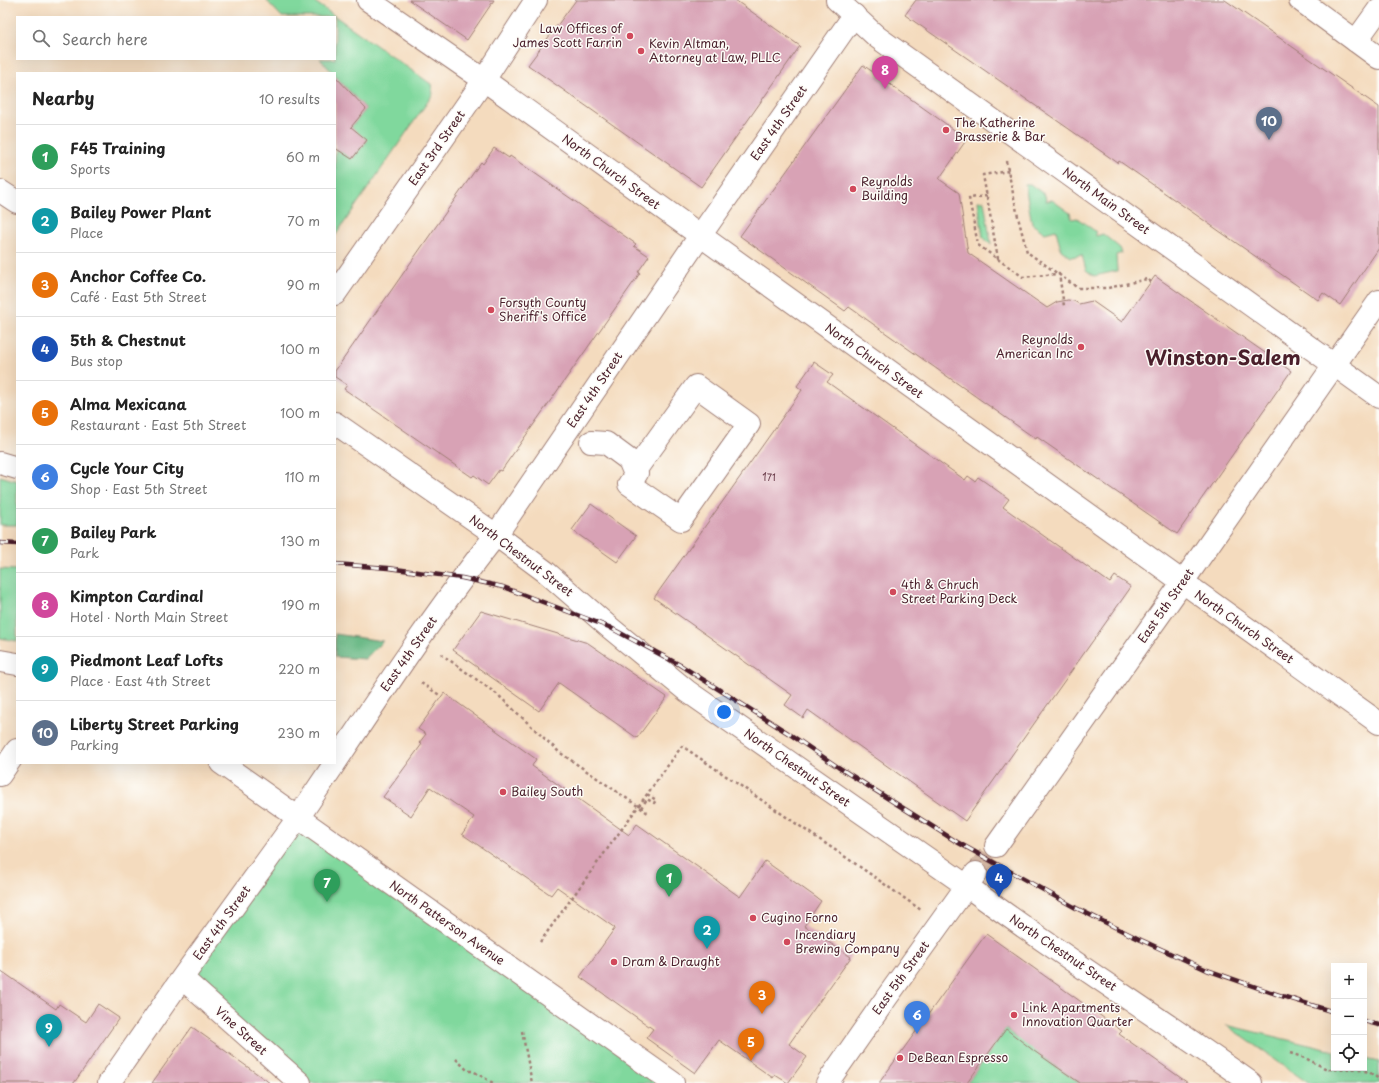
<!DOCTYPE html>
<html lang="en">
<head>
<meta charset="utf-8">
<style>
  :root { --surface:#fff; --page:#f6f6f6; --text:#222; --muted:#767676; --line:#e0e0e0; --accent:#2563eb }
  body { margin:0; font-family:"Playpen Sans",sans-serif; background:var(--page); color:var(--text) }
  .controls { position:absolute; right:12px; bottom:12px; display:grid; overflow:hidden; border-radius:0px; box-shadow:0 4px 16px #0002 }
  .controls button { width:36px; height:36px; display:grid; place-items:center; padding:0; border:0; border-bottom:1px solid var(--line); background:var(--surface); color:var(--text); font:20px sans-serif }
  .you { position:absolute; left:724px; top:712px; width:14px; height:14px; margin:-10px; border:3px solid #fff; border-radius:50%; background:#1a73e8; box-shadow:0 0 0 6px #1a73e833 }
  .badge { display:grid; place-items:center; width:26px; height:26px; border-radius:50%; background:var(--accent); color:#fff; font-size:13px; font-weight:700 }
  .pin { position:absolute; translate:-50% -33px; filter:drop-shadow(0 1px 2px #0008) }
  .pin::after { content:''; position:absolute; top:21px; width:14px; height:12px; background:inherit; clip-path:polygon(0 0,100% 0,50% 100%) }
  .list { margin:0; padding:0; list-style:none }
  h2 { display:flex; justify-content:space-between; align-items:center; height:52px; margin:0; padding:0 16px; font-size:17px }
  h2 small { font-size:13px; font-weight:400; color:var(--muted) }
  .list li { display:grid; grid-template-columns:26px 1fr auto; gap:12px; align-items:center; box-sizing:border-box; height:64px; padding:0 16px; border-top:1px solid var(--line) }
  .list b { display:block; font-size:15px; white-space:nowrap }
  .list p { margin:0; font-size:13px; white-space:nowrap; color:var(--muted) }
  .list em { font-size:13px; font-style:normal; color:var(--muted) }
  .icon { flex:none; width:22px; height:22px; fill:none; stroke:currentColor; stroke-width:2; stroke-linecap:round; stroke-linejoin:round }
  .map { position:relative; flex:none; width:1379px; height:1083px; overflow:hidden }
  .search { position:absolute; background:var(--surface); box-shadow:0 4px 16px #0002; left:16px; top:16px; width:320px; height:44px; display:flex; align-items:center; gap:10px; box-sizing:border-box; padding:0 14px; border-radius:0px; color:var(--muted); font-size:15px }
  .panel { position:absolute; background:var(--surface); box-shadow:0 4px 16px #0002; left:16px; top:72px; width:320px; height:692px; border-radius:0px }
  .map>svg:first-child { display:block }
  .green { fill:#80d89d; stroke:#657c64 }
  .forest { fill:#68b884; stroke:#596c58 }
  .building { fill:#d8a2b5 }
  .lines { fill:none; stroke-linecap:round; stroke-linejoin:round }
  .major-tunnel { stroke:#d2b5a1; stroke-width:22; stroke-dasharray:22 11; stroke-linecap:butt }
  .minor-casing { stroke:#9f7d74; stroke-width:24 }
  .major-casing { stroke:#9f7d74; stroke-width:24 }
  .path { stroke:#9f7d74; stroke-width:2.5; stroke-dasharray:3 3; stroke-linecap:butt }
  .minor { stroke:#fff; stroke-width:22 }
  .major { stroke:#fff; stroke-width:22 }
  .rail-casing { stroke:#4a1f2b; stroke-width:4.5 }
  .rail { stroke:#fdfcf7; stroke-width:3; stroke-dasharray:9; stroke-linecap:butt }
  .path-bridge { stroke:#9f7d74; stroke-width:2.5; stroke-dasharray:3 3; stroke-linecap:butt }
  .poi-dot { fill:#d1495b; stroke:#fdfcf7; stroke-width:1.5 }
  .labels { text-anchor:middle; stroke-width:3; stroke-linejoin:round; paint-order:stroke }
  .number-label { font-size:10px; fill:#6e404e }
  .poi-label { font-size:12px; fill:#4a1f2b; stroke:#fdfcf7; text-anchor:start }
  .street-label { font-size:12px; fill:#4a1f2b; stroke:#fdfcf7 }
  .town-label { font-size:20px; font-weight:bold; fill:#4a1f2b; stroke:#fdfcf7 }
</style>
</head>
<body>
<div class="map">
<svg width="1379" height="1083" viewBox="0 0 1379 1083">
  <rect width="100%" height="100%" fill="#fdfcf7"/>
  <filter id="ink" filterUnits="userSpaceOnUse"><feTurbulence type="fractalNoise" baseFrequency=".025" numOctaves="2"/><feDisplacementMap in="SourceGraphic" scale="8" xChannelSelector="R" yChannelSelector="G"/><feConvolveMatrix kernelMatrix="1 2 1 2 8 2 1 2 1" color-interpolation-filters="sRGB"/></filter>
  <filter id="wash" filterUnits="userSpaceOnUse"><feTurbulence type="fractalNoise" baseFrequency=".012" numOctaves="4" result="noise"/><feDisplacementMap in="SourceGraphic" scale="16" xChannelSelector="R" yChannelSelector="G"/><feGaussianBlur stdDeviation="0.9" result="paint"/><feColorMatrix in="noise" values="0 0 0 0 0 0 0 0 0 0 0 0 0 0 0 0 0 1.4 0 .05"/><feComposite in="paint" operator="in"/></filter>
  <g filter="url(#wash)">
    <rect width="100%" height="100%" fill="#f4dbbe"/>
    <!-- green -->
    <path class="green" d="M266,0H312L431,84L433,94L335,236V152L337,149L352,159L367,141L351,127L366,109L335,76V73H333L320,59H335V17H282Z
      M1025,184H1030L1045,195L1046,201L1052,200L1070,213L1072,219L1077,218L1095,231L1096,236L1103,234L1120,248L1122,253L1116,255L1117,271L1094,276L1086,270L1082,255L1071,257L1061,250L1056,230L1045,233L1032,224Z
      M978,201H984L991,244L983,238Z
      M0,476L17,481V525H0Z
      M0,569L17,570V641L0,638Z
      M298,818L673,1083H300L182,978Z
      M1226,1025L1334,1051V1068H1364V1059L1379,1062V1083H1308Z
      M1006,1029L1017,1038L1020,1035L1042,1057L1080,1083H967Z"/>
    <!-- forest -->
    <path class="forest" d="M335,634L383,641L365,659L335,657Z"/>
    <g id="blocks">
      <!-- building -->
      <path class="building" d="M409,0H494L467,40Z
        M576,0H735L800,46L701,187L528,65Z
        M916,0H1225L1379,107V248L1340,305L1323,293L1318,300L1119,161L1118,163L905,15Z
        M863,65L967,139L939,179L959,193L968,253L1047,308L1057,302L1068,300L1074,301L1079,304L1092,301L1122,322L1155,276L1291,371L1177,534L1037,437L1036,439L849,307L845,311L740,236Z
        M335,76L366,109L351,127L367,140L352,159L335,148Z
        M494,148L509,158L510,156L636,244L634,246L649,256L638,272L640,273L501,471L499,470L488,485L474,475L472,477L344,389L347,385L335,377V371L481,162L483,164Z
        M814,362L833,375L827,382L965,480L968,476L975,481L978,477L1009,499L1003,507L1110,583L1115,576L1131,587L965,821L808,710L803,718L785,705L792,695L654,598L802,390L797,386Z
        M591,504L636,536L617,562L572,530Z
        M481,611L588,643L667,697L637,738L559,683L539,711L453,650Z
        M444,693L536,759L532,766L629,835L637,824L740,897L765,861L821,901L804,926L851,957L789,1044L807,1057L788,1083L775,1075L773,1078L719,1040L695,1073L646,1038L653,1029L580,977L615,928L557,887L551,895L462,834L474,817L430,787L411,816L383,797L422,744L419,743L426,734L418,729Z
        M986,934L1122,1031L1119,1034L1188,1083H1080L1034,1051L1006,1029L967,1083H879Z
        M0,970L56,1009L59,1004L86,1022L98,1004L119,1018L74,1083H0Z
        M192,1027L270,1083H152Z"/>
    </g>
  </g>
  <g filter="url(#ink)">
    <use href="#blocks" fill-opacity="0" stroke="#9f7d74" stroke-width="1"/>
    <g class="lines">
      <!-- major-tunnel -->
      <path class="major-tunnel" d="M976,873L996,846"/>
      <!-- minor casing -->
      <g class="minor-casing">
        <path id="minor" d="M368,0L484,80L1379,723
          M1356,41L1379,9
          M0,191L17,202
          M335,423L496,535L546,572L609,627L687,691L967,886C1060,955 1157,1016 1251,1083
          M591,442L606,443L629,460L634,472L637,473L629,484L681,520L749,424L696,386L634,472
          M0,463L17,468
          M0,661L17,664
          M335,763C387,685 438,608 496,535L700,236L854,15
          M182,978L300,1083
          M109,1083L182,978L298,818L335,763"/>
      </g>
      <!-- major casing -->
      <g class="major-casing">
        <path id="major" d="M837,0L877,37L1379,397
          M1300,0L1379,58
          M335,294L484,80L536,0
          M221,763L673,1083
          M0,775L17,750
          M996,846L1182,583L1379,301
          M827,1083L887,997L976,873"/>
      </g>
      <!-- path -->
      <path class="path" d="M1006,161L1019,221L1027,252L1078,288H1108L1147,279L1151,282
        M987,196L969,198L978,245L1023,277L1059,274L1064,306
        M998,259L983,175L1009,171
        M421,683L441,696
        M641,808L647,799L654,803L656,800L647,794
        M540,942L682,746L863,869L921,910
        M522,1031L532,1083
        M1290,1053L1305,1058L1327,1069L1360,1070L1369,1072L1379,1079
        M456,1059L468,1071H473L493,1083"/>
      <!-- minor -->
      <use href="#minor" class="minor"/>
      <!-- major -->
      <use href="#major" class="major"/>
      <!-- rail casing -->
      <g class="rail-casing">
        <path id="rail" d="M0,543L17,544
          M335,564L388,568L462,578L503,587L609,627L680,665L788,733L838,767L957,842L1076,908L1141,940L1207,970L1282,996L1334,1012
          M1364,1021L1379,1025"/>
      </g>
      <!-- rail -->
      <use href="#rail" class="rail"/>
      <!-- path-bridge -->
      <path class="path-bridge" d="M441,654L498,695L559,752L648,813"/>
    </g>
  </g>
  <!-- markers -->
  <g class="poi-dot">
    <circle cx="630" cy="36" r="4"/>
    <circle cx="641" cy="51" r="4"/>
    <circle cx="946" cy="130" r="4"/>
    <circle cx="853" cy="189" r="4"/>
    <circle cx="491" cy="310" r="4"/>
    <circle cx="1081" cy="347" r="4"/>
    <circle cx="893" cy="592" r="4"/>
    <circle cx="503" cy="792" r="4"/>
    <circle cx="753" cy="918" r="4"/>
    <circle cx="787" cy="942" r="4"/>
    <circle cx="614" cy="962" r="4"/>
    <circle cx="1014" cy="1015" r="4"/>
    <circle cx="900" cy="1058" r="4"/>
  </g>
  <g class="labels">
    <!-- number labels -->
    <g class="number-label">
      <text x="769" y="481">171</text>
    </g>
    <!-- poi labels -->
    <g class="poi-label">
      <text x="622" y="33" text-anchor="end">Law Offices of<tspan x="622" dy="14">James Scott Farrin</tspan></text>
      <text x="649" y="48">Kevin Altman,<tspan x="649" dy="14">Attorney at Law, PLLC</tspan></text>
      <text x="954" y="127">The Katherine<tspan x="954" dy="14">Brasserie &amp; Bar</tspan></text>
      <text x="861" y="186">Reynolds<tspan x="861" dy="14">Building</tspan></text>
      <text x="499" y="307">Forsyth County<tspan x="499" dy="14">Sheriff's Office</tspan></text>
      <text x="1073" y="344" text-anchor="end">Reynolds<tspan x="1073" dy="14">American Inc</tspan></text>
      <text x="901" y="589">4th &amp; Chruch<tspan x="901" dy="14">Street Parking Deck</tspan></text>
      <text x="511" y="796">Bailey South</text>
      <text x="761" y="922">Cugino Forno</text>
      <text x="795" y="939">Incendiary<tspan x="795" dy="14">Brewing Company</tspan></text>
      <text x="622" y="966">Dram &amp; Draught</text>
      <text x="1022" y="1012">Link Apartments<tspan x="1022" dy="14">Innovation Quarter</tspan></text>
      <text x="908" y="1062">DeBean Espresso</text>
    </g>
    <!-- street labels -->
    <g class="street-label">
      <text transform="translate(779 123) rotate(-55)" y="4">East 4th Street</text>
      <text transform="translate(437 148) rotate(-55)" y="4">East 3rd Street</text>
      <text transform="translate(611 172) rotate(36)" y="4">North Church Street</text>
      <text transform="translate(1106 201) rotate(36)" y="4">North Main Street</text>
      <text transform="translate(874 361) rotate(36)" y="4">North Church Street</text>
      <text transform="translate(595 390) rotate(-56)" y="4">East 4th Street</text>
      <text transform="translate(521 556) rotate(37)" y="4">North Chestnut Street</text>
      <text transform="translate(1166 606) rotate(-55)" y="4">East 5th Street</text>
      <text transform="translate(1244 627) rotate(35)" y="4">North Church Street</text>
      <text transform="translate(409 654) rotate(-55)" y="4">East 4th Street</text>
      <text transform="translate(797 768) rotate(35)" y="4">North Chestnut Street</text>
      <text transform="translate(222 923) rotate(-54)" y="4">East 4th Street</text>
      <text transform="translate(447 923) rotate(35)" y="4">North Patterson Avenue</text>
      <text transform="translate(1063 953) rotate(34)" y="4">North Chestnut Street</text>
      <text transform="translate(901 978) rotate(-54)" y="4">East 5th Street</text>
      <text transform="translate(241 1031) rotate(42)" y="4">Vine Street</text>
    </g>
    <!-- town labels -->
    <g class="town-label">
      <text x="1223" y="365">Winston-Salem</text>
    </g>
  </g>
</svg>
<div class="controls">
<button>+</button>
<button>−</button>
<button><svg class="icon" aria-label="locate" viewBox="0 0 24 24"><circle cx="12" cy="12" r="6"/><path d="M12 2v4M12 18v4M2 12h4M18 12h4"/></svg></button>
</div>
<div class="you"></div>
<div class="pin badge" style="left:669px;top:897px;background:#2e9e5b">1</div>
<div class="pin badge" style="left:707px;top:949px;background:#0f9aa8">2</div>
<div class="pin badge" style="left:762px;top:1014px;background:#e8710a">3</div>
<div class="pin badge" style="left:999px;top:897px;background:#1a4fb4">4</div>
<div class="pin badge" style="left:751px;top:1061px;background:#e8710a">5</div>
<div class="pin badge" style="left:917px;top:1034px;background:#3f7fe0">6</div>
<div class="pin badge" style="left:327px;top:902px;background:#2e9e5b">7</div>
<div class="pin badge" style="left:885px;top:89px;background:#d1479c">8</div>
<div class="pin badge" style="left:49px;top:1047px;background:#0f9aa8">9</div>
<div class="pin badge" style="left:1269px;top:140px;background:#5c6f8a">10</div>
<div class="search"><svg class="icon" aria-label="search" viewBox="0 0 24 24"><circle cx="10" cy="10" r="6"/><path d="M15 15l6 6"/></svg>Search here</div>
<section class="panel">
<h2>Nearby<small>10 results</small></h2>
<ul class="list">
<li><span class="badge" style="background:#2e9e5b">1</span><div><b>F45 Training</b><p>Sports</p></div><em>60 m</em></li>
<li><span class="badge" style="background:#0f9aa8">2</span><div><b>Bailey Power Plant</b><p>Place</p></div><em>70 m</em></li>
<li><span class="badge" style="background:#e8710a">3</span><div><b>Anchor Coffee Co.</b><p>Café · East 5th Street</p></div><em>90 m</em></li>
<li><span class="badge" style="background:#1a4fb4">4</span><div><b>5th &amp; Chestnut</b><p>Bus stop</p></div><em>100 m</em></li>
<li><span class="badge" style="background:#e8710a">5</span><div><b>Alma Mexicana</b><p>Restaurant · East 5th Street</p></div><em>100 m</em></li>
<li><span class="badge" style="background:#3f7fe0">6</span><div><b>Cycle Your City</b><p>Shop · East 5th Street</p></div><em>110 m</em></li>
<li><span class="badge" style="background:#2e9e5b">7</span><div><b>Bailey Park</b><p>Park</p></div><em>130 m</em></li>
<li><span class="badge" style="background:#d1479c">8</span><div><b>Kimpton Cardinal</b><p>Hotel · North Main Street</p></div><em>190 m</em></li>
<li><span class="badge" style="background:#0f9aa8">9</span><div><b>Piedmont Leaf Lofts</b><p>Place · East 4th Street</p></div><em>220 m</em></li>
<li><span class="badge" style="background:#5c6f8a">10</span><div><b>Liberty Street Parking</b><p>Parking</p></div><em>230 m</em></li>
</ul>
</section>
</div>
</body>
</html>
